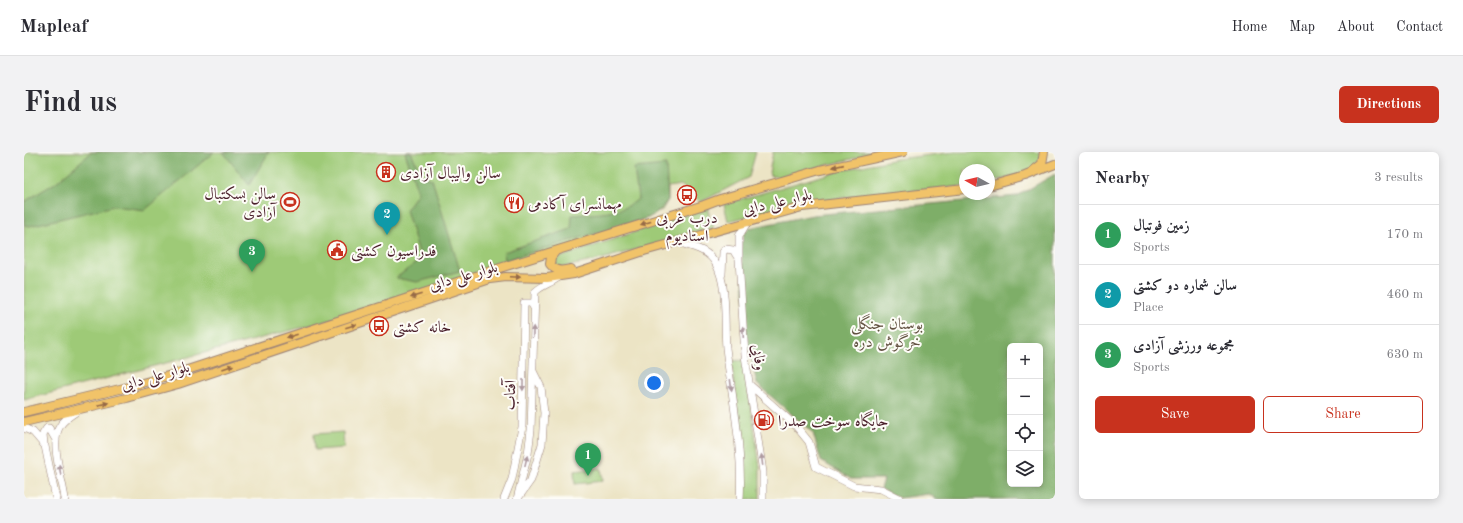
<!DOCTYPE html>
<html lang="en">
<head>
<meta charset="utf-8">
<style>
  :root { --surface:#fff; --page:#f2f2f3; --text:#2b2b33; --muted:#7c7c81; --line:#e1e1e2; --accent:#c8321e }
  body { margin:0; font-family:"Old Standard TT",Amiri,serif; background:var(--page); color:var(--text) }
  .controls { position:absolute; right:12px; bottom:12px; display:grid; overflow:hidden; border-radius:6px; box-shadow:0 2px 10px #0003 }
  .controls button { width:36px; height:36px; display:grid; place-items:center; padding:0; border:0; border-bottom:1px solid var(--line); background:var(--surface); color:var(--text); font:20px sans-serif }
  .compass { position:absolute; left:935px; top:12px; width:36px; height:36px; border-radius:50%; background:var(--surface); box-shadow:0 2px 10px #0003; rotate:278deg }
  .you { position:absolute; left:630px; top:231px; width:14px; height:14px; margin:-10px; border:3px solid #fff; border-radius:50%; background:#1a73e8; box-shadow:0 0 0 6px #1a73e833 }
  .badge { display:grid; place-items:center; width:26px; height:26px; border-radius:50%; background:var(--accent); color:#fff; font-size:13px; font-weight:700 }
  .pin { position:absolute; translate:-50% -33px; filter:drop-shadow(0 1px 2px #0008) }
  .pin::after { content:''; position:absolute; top:21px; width:14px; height:12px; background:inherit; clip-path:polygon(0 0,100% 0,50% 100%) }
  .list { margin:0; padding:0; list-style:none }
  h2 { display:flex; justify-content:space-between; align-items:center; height:52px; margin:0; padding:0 16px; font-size:17px }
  h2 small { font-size:13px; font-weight:400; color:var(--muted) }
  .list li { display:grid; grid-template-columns:26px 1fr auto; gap:12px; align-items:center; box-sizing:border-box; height:60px; padding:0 16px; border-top:1px solid var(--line) }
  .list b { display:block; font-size:15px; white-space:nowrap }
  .list p { margin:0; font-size:13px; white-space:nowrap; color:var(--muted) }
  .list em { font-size:13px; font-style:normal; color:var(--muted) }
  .actions { display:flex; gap:8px; padding:12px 16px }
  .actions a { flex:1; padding:9px 0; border:1px solid var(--accent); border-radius:6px; text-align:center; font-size:14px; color:var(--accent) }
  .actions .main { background:var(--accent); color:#fff }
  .icon { flex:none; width:22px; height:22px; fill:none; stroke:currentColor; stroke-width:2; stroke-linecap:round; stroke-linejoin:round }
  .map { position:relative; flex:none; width:1031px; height:347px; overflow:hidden; border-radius:6px }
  header { display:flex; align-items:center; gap:24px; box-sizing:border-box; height:56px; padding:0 20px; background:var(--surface); border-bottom:1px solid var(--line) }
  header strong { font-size:19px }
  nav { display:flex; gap:22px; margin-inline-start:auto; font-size:14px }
  .intro { display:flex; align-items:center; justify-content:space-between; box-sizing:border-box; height:96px; padding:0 24px }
  h1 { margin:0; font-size:28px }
  .button { padding:10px 18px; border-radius:6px; background:var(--accent); color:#fff; font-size:14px; font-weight:700 }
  main { display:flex; gap:24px; padding:0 24px }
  aside { flex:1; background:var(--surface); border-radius:6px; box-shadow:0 2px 10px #0003 }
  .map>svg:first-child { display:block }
  .green { fill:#9eca77; stroke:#747451 }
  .forest { fill:#7eae68; stroke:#64664a; fill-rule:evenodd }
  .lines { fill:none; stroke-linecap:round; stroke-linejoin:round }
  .minor-casing { stroke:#9b8278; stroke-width:8 }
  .major-casing { stroke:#9b8278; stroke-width:10 }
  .minor { stroke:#fff; stroke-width:7 }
  .major { stroke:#f1c369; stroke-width:8 }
  .oneway { fill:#956947 }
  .oneway2 { fill:#ae9aa0 }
  .labels { text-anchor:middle; stroke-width:4; stroke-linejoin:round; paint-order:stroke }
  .poi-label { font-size:16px; fill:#4a1f2b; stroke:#fdfcf7; text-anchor:start }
  .street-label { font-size:16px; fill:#4a1f2b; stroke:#fdfcf7 }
  .park-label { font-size:16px; fill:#635242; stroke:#fdfcf7 }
</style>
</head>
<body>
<header>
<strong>Mapleaf</strong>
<nav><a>Home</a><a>Map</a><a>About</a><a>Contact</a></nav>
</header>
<div class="intro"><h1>Find us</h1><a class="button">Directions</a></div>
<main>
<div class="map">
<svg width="1031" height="347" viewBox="0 0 1031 347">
  <rect width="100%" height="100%" fill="#fdfcf7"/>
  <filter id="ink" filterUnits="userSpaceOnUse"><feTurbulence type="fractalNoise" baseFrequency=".025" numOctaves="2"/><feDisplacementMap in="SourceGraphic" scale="8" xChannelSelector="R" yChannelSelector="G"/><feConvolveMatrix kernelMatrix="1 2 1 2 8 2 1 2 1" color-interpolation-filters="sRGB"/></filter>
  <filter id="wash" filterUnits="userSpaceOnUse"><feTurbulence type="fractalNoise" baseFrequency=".012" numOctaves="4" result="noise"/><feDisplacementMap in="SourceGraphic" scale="16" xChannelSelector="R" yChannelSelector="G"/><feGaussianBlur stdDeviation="0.9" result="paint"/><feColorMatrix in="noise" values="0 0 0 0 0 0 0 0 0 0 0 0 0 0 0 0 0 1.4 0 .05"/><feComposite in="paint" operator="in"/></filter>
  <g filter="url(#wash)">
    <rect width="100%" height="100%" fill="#ece4c5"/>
    <!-- green -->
    <path class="green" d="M0,0H732L725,25L677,50L657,33L644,35V48L638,58L592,79L314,166L0,248Z
      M749,0H856L754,25L748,24L745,21Z
      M931,0H1016C1018,24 982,26 965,30V18H941V34L851,42L785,50L704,69L700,52L818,18L873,7Z
      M685,55V65L690,76L574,108L540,115H532L531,107Z
      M720,208L736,315V347H720V312L707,209Z
      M319,280L320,296L291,298L290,282Z
      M577,316L579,329L551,332L550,319Z"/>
    <!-- forest -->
    <path class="forest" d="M68,0H190L121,58L90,54L6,74L0,73V50L31,31Z
      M199,0H245L225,33Z
      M381,0H387L398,24L408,27L436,119L393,130L372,126L397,107L382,58L394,41Z
      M642,13L644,48L633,61L624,66L481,108L480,100L547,77L548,63C570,61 597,63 614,47L610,16Z
      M1031,22V347H910L909,344L905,342L875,346L857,337L860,327H827L797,309L789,281L733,232L723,187L717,92L720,81L725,76L789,63L993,44ZM986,194H1016V332H986Z"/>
  </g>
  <g filter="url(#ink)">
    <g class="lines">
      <!-- minor casing -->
      <g class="minor-casing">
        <path id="minor" d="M724,69L715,84V108L721,204L739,320V347
          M656,91C669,95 685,98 692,112C704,134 700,171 702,196C708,246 719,296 716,347
          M698,122L699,100L702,97L709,98L714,106
          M726,233L772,274L785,290L792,315L830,334L857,337L875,346
          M0,276L9,280L21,294L32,347
          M20,292L19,282L23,276H25L32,288
          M495,345L507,328L518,292L520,261L517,235L509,219
          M41,347C39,328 25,291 36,274C40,267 49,262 55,258
          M480,347L488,327L498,275L500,151H507L510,156
          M493,347L504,302L507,278L511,140C518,133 528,131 536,124"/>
      </g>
      <!-- major casing -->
      <g class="major-casing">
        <path id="major" d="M1010,18L1018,12L1020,0
          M965,34L1001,24L1031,12
          M531,100L527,105L526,112C532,120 538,119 547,117
          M0,260L100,236L151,222L479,115L680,53L696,47L796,18L879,0
          M0,270L103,246L154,232L466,127L482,125L523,126L550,122L620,99L778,55L941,37"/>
      </g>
      <!-- minor -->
      <use href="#minor" class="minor"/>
      <!-- major -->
      <use href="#major" class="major"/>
    </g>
    <!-- one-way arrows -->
    <defs><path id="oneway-solid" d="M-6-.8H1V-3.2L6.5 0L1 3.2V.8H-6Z"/></defs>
    <g class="oneway">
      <use href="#oneway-solid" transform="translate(814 14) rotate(167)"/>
      <use href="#oneway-solid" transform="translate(622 71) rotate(162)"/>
      <use href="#oneway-solid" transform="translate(491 125) rotate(2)"/>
      <use href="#oneway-solid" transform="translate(392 144) rotate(162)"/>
      <use href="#oneway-solid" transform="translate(327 174) rotate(-18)"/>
      <use href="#oneway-solid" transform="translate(268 184) rotate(163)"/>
      <use href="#oneway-solid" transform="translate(204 215) rotate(-19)"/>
      <use href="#oneway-solid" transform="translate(79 252) rotate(-13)"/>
    </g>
    <g class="oneway2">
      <use href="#oneway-solid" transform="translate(509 180) rotate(-88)"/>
      <use href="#oneway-solid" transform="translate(719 180) rotate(-93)"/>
      <use href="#oneway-solid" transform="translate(499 233) rotate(91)"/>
      <use href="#oneway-solid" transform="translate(707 233) rotate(83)"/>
      <use href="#oneway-solid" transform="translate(738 308) rotate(-97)"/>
      <use href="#oneway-solid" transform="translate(502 309) rotate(-77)"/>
      <use href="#oneway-solid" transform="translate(36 318) rotate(-99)"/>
    </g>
  </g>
  <!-- icons -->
  <defs>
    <g id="building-ring" transform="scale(1)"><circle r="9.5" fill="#fdfcf7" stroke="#c8321e" stroke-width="1.5"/><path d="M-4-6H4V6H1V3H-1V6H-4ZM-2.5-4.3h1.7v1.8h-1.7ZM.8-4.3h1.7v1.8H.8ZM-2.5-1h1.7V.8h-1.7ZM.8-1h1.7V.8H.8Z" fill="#c8321e"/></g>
    <g id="bus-ring" transform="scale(1)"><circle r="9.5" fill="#fdfcf7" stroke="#c8321e" stroke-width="1.5"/><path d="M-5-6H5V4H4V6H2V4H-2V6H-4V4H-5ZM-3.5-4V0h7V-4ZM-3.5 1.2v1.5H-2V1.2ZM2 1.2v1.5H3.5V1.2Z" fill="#c8321e"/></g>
    <g id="stadium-ring" transform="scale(1)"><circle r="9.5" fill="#fdfcf7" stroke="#c8321e" stroke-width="1.5"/><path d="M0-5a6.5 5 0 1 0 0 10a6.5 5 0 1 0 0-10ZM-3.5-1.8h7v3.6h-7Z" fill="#c8321e"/></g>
    <g id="restaurant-ring" transform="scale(1)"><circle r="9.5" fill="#fdfcf7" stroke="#c8321e" stroke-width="1.5"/><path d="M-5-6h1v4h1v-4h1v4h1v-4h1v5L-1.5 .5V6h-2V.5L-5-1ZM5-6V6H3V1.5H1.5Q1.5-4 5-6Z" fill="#c8321e"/></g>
    <g id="civic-ring" transform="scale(1)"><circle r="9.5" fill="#fdfcf7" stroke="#c8321e" stroke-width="1.5"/><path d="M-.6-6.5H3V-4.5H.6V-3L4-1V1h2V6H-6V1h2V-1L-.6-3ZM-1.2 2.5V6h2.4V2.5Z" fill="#c8321e"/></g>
    <g id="fuel-ring" transform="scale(1)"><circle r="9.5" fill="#fdfcf7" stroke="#c8321e" stroke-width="1.5"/><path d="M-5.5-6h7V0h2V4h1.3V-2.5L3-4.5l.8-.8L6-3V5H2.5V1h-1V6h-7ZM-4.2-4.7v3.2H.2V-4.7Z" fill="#c8321e"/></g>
  </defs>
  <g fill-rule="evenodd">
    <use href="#building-ring" x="362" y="20"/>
    <use href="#bus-ring" x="663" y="43"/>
    <use href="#stadium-ring" x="266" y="50"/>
    <use href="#restaurant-ring" x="490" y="51"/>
    <use href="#civic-ring" x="313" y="98"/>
    <use href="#bus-ring" x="355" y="174"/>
    <use href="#fuel-ring" x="740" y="268"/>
  </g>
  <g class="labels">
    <!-- poi labels -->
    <g class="poi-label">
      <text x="376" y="26">سالن والیبال آزادی</text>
      <text x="252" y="47" text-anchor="end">سالن بسکتبال<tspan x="252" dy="18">آزادی</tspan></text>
      <text x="504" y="57">مهمانسرای آکادمی</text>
      <text x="663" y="71" text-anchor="middle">درب غربی<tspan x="663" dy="18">استادیوم</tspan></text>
      <text x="327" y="104">فدراسیون کشتی</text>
      <text x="369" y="180">خانه کشتی</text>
      <text x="754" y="274">جایگاه سوخت صدرا</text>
    </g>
    <!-- street labels -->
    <g class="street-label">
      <text transform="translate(753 49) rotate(-13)" y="6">بلوار علی دایی</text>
      <text transform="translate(439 123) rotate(-16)" y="6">بلوار علی دایی</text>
      <text transform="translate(736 205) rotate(82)" y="6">وفایی</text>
      <text transform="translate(131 223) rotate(-16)" y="6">بلوار علی دایی</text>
      <text transform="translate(485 243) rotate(-88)" y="6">آفتاب</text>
    </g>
    <!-- park labels -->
    <g class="park-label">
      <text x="863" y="177">بوستان جنگلی<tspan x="863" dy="18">خرگوش دره</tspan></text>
    </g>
  </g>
</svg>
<div class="controls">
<button>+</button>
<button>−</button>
<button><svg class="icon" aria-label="locate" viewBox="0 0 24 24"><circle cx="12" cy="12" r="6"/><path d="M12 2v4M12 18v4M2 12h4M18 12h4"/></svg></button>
<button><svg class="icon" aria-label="layers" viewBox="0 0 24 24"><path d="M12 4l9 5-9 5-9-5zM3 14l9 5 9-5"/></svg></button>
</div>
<svg class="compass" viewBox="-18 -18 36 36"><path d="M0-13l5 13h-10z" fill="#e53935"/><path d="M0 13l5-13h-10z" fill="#7c7c81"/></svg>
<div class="you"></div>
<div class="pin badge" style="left:564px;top:324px;background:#2e9e5b">1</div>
<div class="pin badge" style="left:363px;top:83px;background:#0f9aa8">2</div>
<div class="pin badge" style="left:228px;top:120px;background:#2e9e5b">3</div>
</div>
<aside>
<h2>Nearby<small>3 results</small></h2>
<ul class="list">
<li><span class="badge" style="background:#2e9e5b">1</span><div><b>زمین فوتبال</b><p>Sports</p></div><em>170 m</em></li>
<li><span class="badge" style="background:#0f9aa8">2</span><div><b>سالن شماره دو کشتی</b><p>Place</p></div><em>460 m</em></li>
<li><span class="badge" style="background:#2e9e5b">3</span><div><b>مجموعه ورزشی آزادی</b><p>Sports</p></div><em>630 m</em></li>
</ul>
<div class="actions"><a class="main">Save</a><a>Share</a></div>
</aside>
</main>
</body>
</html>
